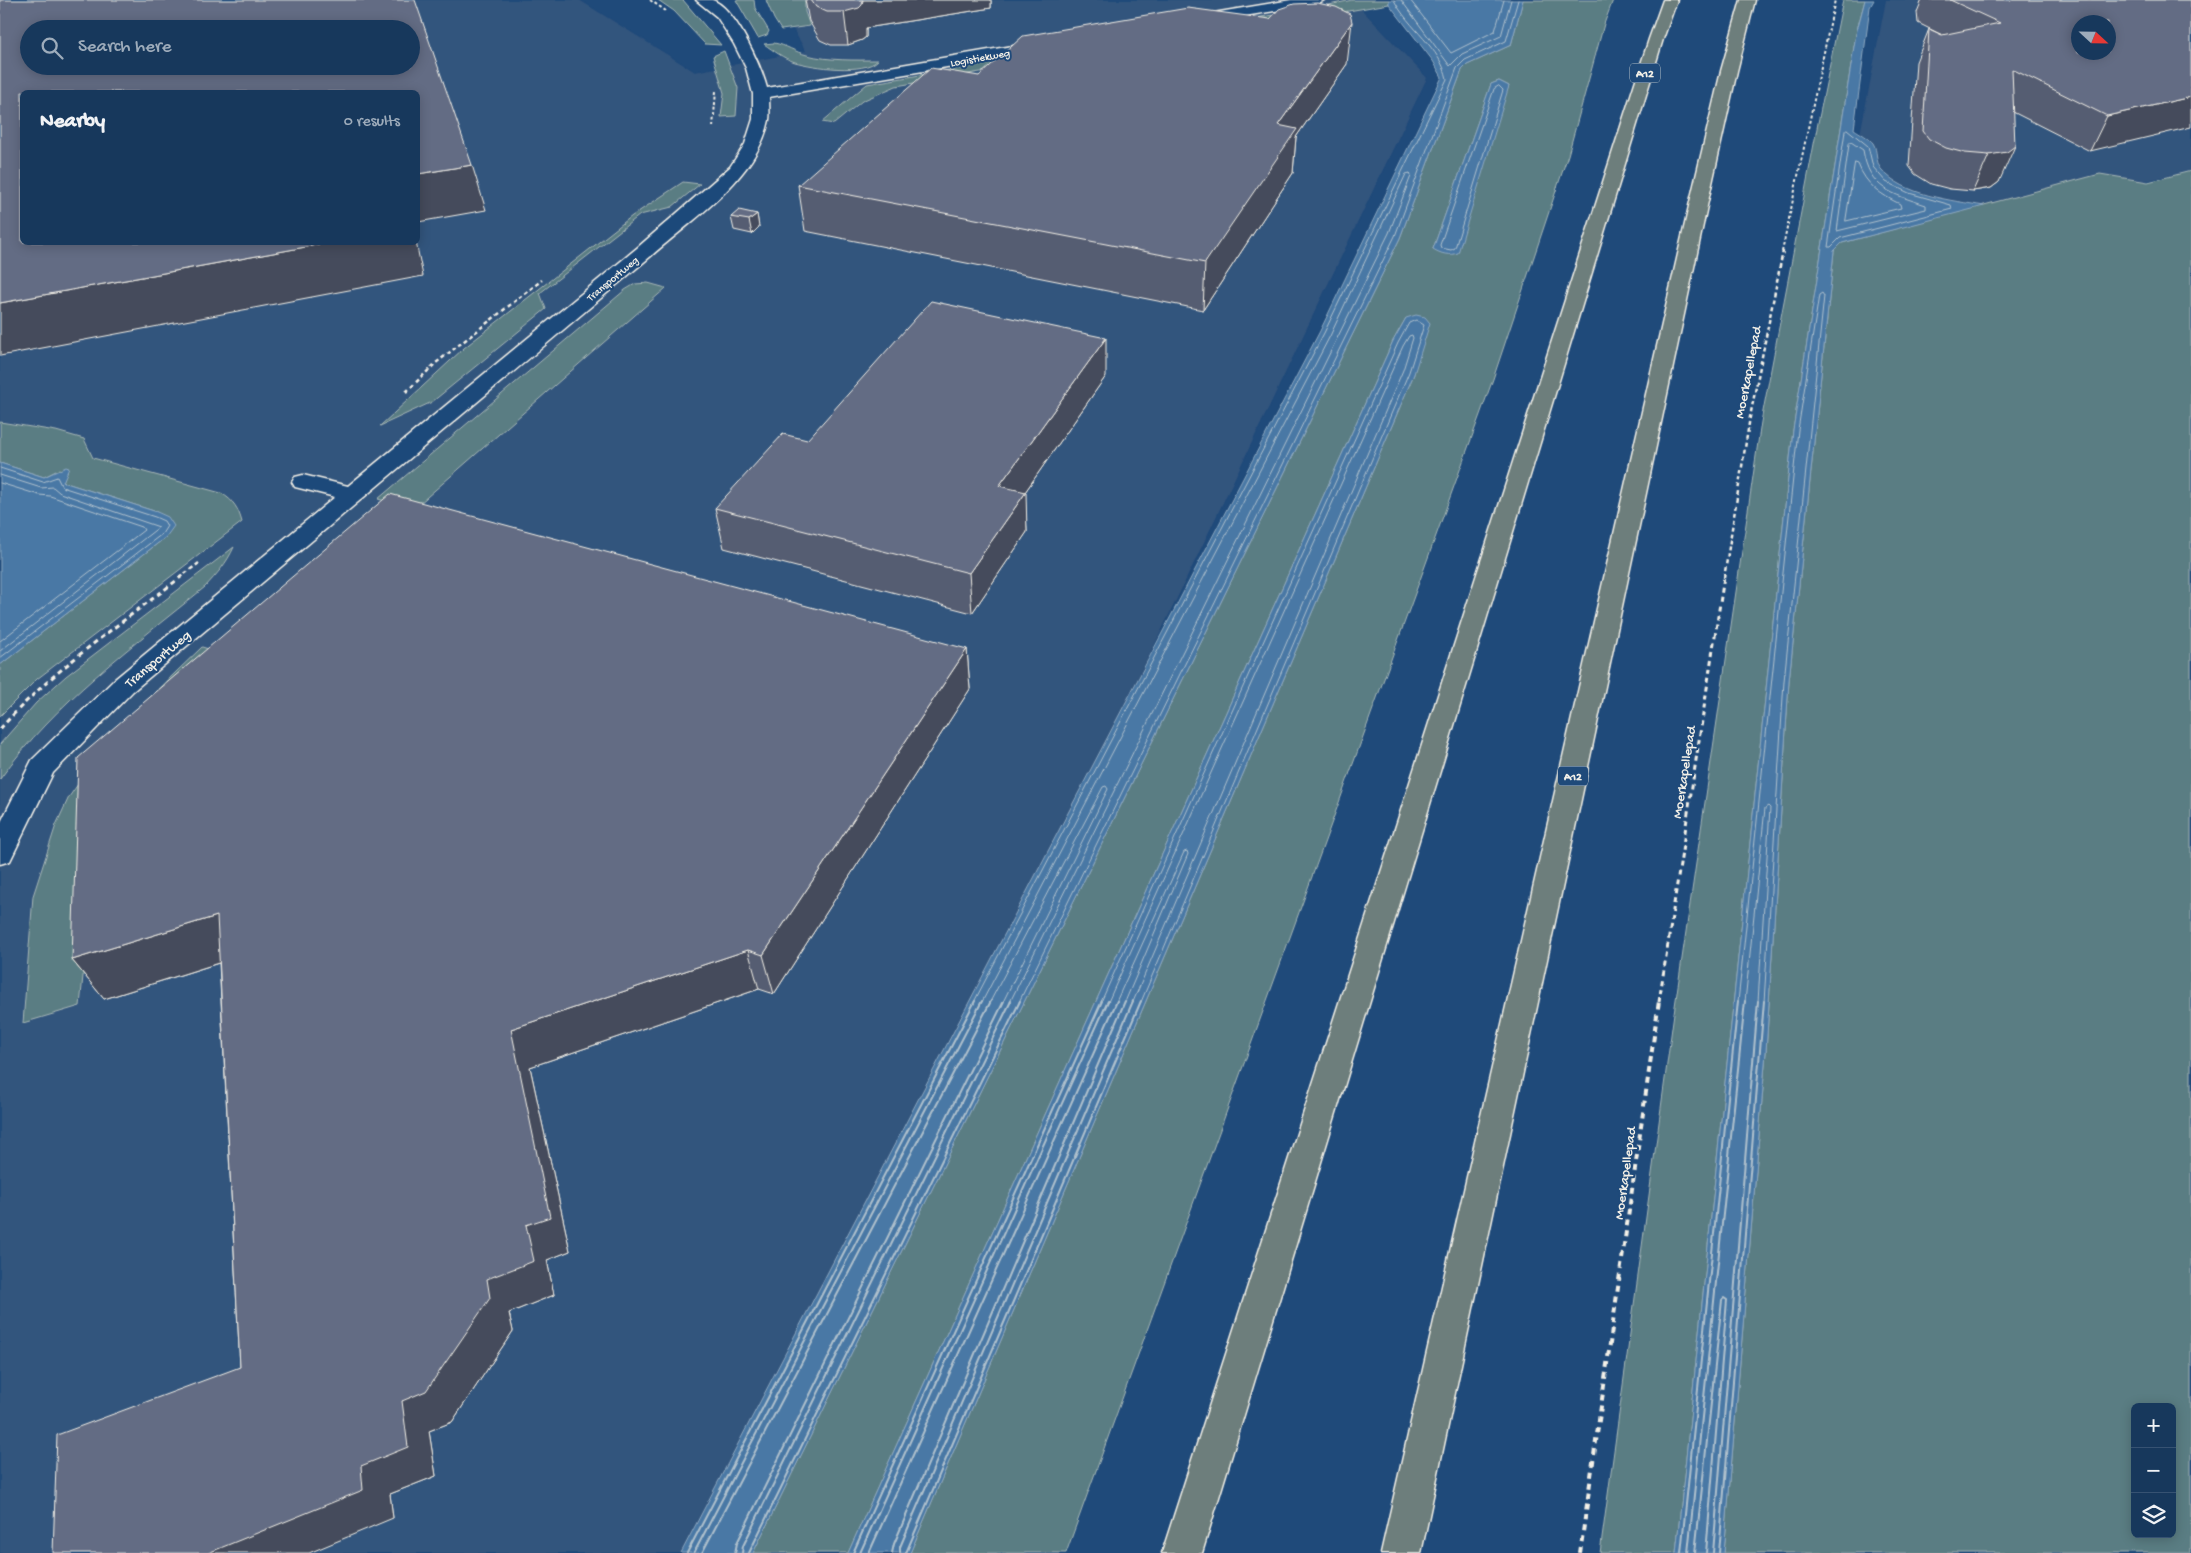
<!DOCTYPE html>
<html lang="en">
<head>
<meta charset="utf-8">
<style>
  :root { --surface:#17385c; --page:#244365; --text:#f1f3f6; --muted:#9eacbb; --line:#365272 }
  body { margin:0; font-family:"Gochi Hand",sans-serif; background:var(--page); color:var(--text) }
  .controls { position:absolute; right:15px; bottom:15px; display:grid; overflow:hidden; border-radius:8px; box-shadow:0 2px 12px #0003 }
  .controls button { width:45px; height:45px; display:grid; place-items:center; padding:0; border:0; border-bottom:1px solid var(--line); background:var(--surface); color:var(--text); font:25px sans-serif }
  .compass { position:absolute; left:2071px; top:15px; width:45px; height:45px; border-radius:50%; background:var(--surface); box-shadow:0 2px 12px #0003; rotate:112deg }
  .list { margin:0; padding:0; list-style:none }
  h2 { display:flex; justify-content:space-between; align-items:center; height:65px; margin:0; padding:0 20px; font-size:21px }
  h2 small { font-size:16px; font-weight:400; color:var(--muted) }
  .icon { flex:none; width:28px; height:28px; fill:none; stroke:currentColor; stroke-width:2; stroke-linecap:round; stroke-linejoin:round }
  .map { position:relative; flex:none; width:2191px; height:1553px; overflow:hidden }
  .search { position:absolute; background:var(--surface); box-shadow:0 2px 12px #0003; left:20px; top:20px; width:400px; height:55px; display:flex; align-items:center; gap:12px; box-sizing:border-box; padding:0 18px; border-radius:28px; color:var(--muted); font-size:19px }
  .panel { position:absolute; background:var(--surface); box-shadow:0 2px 12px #0003; left:20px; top:90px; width:400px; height:155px; border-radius:8px }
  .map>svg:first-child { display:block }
  .built { fill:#33547d; fill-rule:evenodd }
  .green { fill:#5a7d83; stroke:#a7b7b6; fill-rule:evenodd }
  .water { fill:#4978a5; stroke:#8da8c0 }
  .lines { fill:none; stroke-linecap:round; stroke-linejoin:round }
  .shore-far1 { stroke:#b0c1cd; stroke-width:1 }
  .shore { stroke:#b0c1cd; stroke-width:2 }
  .minor-casing { stroke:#f4f1e8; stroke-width:3 }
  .highway-casing { stroke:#f4f1e8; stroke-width:3 }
  .path-far3 { stroke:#f4f1e8; stroke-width:2; stroke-dasharray:3 2.5; stroke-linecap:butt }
  .path-far2 { stroke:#f4f1e8; stroke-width:2.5; stroke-dasharray:4 3; stroke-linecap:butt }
  .path-far1 { stroke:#f4f1e8; stroke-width:3; stroke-dasharray:5 4; stroke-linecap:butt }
  .path { stroke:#f4f1e8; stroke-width:4; stroke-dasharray:6 5; stroke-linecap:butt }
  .minor { fill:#1f4a7a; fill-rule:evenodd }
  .highway { fill:#6d7e7c; fill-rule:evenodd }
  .wall { fill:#555d72; stroke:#f4f1e8 }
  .shaded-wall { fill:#454c5c; stroke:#f4f1e8 }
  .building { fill:#636c84; stroke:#f4f1e8; fill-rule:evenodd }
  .labels { text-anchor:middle; stroke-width:4; stroke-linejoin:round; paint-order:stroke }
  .far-street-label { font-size:11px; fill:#f4f1e8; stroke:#1f4a7a }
  .shield { fill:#1f4a7a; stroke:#b4bfc7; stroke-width:1 }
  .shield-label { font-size:12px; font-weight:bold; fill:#f4f1e8 }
  .street-label { font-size:14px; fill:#f4f1e8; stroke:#1f4a7a }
</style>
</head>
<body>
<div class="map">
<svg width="2191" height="1553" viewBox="0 0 2191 1553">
  <rect width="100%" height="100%" fill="#1f4a7a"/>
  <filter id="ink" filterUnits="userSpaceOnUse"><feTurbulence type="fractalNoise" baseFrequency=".02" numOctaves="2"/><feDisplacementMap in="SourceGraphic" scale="10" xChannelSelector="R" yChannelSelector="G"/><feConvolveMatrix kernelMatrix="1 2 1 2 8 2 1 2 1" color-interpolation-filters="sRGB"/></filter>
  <g filter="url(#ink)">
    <!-- built -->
    <path class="built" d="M111,0H579L695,72L806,51L784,14L788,0H1362V10L1427,78L718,1553H0V16ZM29,29H411V66H29ZM22,92H418V242H22Z
      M1886,0H2186L2191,2V171L1838,249ZM2078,22H2108V52H2078Z"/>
    <!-- green -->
    <path class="green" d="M658,0H683L721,45L705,44L674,11Z
      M736,0H754L755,8L769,31L767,35L758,38Z
      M766,0H805V12L810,26L781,30L774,19Z
      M1352,0H1389V4L1325,15L1315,8Z
      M1523,0H1613L1604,24L1568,155L1493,379L1066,1553H910L1414,374L1406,318L1393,341L848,1553H753L1400,238L1462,70L1467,65L1511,45ZM1499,81L1509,86L1433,249L1491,84Z
      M1843,0H1865L1856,34L1793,430L1676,1553H1600L1674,1013L1761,422L1818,123Z
      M1273,15L1281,22L896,86L862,101L834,124L822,122L867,84Z
      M774,43C786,45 795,52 807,55C830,61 854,60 878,60C864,75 813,67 795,62C783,58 774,51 764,44Z
      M724,51L738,88L736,116L721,117L724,93L713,56Z
      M2191,171V1553H1724L1766,1052L1789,681L1834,251L1842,243L2100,174L2148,182ZM2135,1407H2172V1534H2135Z
      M683,182L700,184L672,207L640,215L540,293L546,309L432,402L380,426L464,348L632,216Z
      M648,283L666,288L419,504H396L378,499L625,290L635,284Z
      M0,422L56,431L84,439L93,458L221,493C234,501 238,508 242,522L37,679L0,716V665L166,537L157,512L63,482L65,476L60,469L44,477L0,463Z
      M234,547C227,563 217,574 205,587C133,646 55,702 0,779V744L36,703L66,676Z
      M202,647L225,654L85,956L80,1006L23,1023L33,896L56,825L69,797L90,767L148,699Z"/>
    <!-- water -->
    <path class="water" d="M1389,0H1523L1511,45L1467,65L1462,70L1400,238L753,1553H681L1320,331L1442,77L1433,61L1389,4Z
      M1865,0H1874L1870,7L1854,129C1860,133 1869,138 1873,143C1878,151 1875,161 1881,169C1904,196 1951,200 1984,206L1842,243L1834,251L1789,681L1766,1052L1724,1553H1676L1793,430L1856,34Z
      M1499,81L1509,86L1458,253C1449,256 1441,254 1433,249L1491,84Z
      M1416,315L1425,317L1430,323L1414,374L910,1553H848L1393,341L1406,318Z
      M0,463L44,477L66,467L69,468L63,482L157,512L168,517L174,526L166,537L0,665Z"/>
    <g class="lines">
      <!-- shore-far1 -->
      <path class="shore-far1" d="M1401,0L1450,66L1462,54L1501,36L1511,0
        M1410,0L1451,53L1495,31L1504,0
        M1499,86L1503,90L1455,248L1451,250L1441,248L1440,245L1494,89Z
        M1847,129L1868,146L1873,167L1886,182L1909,193L1951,205L1952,209L1840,238L1831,247H1828L1845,131Z
        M1851,142L1863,150C1869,189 1892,194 1926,205V209L1837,231L1849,144Z
        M1855,163L1858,164C1866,185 1881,195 1900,204L1901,208L1846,221Z
        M0,468L43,482L57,477L62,487L155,517L164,521L167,526L162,534L0,658
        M0,475L41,488L53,487L60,493L159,527L0,651
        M0,483L39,495L50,496L142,527L144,530L0,641
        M974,1002L1324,333L1447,79C1441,48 1408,28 1394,0
        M982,1002L1330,336L1406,174L1410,173L1411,176L1389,233L1010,1002
        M990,1002L1103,787L1106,786L1108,789L1003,1002
        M1019,1002L1395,236L1457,68L1465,60L1506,41L1518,0
        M1101,1002L1398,343L1409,323L1416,320L1424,325L1409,372L1141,1002
        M1108,1002L1403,346L1409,336L1412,335L1413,338L1403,370L1133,1002
        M1116,1002L1184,852L1187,851L1188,854L1125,1002
        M1738,1002L1798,430L1819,295L1822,293L1824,296L1784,681L1764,1002
        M1745,1002L1765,808L1768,806L1770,808L1758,1002"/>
      <!-- shore -->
      <path class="shore" d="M687,1553L975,1001
        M694,1553L982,1001
        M702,1553L991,1001
        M735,1553L737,1543L1004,1001
        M742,1553L743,1546L1011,1001
        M749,1553L1020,1001
        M853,1553L1102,1001
        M860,1553L1108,1001
        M869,1553L1117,1001
        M892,1553L894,1544L1125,1001
        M900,1553V1547L1133,1001
        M906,1553L1141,1001
        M1681,1553L1738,1001
        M1688,1553L1745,1001
        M1695,1553L1722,1300L1724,1298L1727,1300L1706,1553
        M1713,1553L1758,1001
        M1719,1553L1764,1001"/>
      <!-- minor casing -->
      <g class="minor-casing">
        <path id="minor" d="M696,0C700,0 707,0 712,0C735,7 761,66 767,88L1042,41L1047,43L1050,46L1047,49L1042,51L769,97C769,105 770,113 769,120C757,178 693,219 651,256L133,691L53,773L10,861L0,864V824L32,760L115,679L335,497L295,487L292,482L295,477L303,475L348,486L637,248L730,167L745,144L753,119V94L746,68L734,44L717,17Z
          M1291,0H1324L1317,4L1195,24L1190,23L1188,20L1190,17L1195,16Z"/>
      </g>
      <!-- highway casing -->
      <g class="highway-casing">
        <path id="highway" d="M1663,0H1677L1663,39L1202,1553H1162L1649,39Z
          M1741,0H1755L1737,71L1707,206L1421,1553H1381L1689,206L1721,71Z"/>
      </g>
      <!-- path-far3 -->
      <path class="path-far3" d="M650,0L666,11
        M713,127L716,91
        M1782,252L1835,0"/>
      <!-- path-far2 -->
      <path class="path-far2" d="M406,392L436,363L542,280
        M179,578L199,563
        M1724,578L1750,417L1783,251"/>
      <!-- path-far1 -->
      <path class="path-far1" d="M0,729C52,670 119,625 181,577
        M1659,1002L1724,577"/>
      <!-- path -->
      <path class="path" d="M1580,1553L1659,1001"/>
      <!-- minor -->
      <use href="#minor" class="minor"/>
      <!-- highway -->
      <use href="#highway" class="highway"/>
    </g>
    <!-- wall -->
    <path class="wall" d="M805,0H991V8L866,28V37L862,40L848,45H831L820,40L809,21Z
      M1922,0H2191L2090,151L2013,112L1999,182L1991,188L1973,191L1950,189L1931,184L1915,174L1909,166L1916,62L1929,29L1942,35L1918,23L1917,12Z
      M1347,64L1296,137L1293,173L1203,310L805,231L798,185L979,76Z
      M757,214L759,227L752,234L734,230L731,217Z
      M1106,376L1025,492L1027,532L972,613L724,548L715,508L807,440Z
      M967,649L970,689L774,994L759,989L530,1067L570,1251L547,1260L554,1295L509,1313L513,1331L452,1422L429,1431L436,1476L390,1494L393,1518L240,1367L219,963L104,999L72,960Z"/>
    <!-- shaded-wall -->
    <path class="shaded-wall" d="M860,0H991V8L866,28V37L862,40L848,45L844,12Z
      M1352,22L1347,64L1296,137L1293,173L1203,310L1205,263L1278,125Z
      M2191,97V127L2090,151L2107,116Z
      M2015,146L1999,182L1991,188L1973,191L1989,155Z
      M472,165L486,210L418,222V174Z
      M757,214L759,227L752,234L749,220Z
      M333,242H416L423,276L0,356V303Z
      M1106,338V376L1002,525L999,486Z
      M1026,492L1027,532L972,613L969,573Z
      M967,649L970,689L774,994L763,955Z
      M217,916L244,955L104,999L72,960Z
      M748,950L759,989L530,1067L570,1251L547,1260L554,1295L509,1313L513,1331L452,1422L429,1431L436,1476L390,1494L393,1518L309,1553H208L361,1466L402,1401L487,1279L526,1225L511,1029Z"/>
    <!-- building -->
    <path class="building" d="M0,0H415L472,165L418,174V92H22V242H333L0,303ZM29,29H411V66H29Z
      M811,0H863L862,5L859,8L844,12H827L816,7Z
      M1950,0H2191V97L2107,116L2012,69L2015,146L2007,152L1989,155L1965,153L1946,148L1929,139L1923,131L1929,29L1942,35L2000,23ZM2078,22H2108V52H2078Z
      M1317,3L1336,7L1350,14L1352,22L1278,125L1297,129L1205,263L798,185L931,68L979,76L1023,36L1188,8L1270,19L1279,9L1294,4Z
      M739,210L757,214L749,220L731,217Z
      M931,301L1106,338L999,486L1026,492L969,573L715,508L783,434L807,440Z
      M390,494L967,649L763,955L748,950L511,1029L550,1217L526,1225L534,1261L487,1279L490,1298L426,1391L402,1401L408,1447L361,1466L363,1490L208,1553H53L57,1435L240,1367L217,916L72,960L78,758Z"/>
  </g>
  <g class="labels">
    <!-- far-street labels -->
    <g class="far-street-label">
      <text transform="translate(980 57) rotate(-10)" y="4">Logistiekweg</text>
      <text transform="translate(612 278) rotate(-40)" y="4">Transportweg</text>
    </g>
    <!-- shield labels -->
    <g class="shield">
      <rect x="1630" y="63.5" width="30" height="19" rx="4"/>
      <rect x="1558" y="766.5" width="30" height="19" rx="4"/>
    </g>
    <g class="shield-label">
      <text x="1645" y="77">A12</text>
      <text x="1573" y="780">A12</text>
    </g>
    <!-- street labels -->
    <g class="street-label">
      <text transform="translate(1747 372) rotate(-79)" y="5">Moerkapellepad</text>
      <text transform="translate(157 658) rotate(-40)" y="5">Transportweg</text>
      <text transform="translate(1683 772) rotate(-81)" y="5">Moerkapellepad</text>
      <text transform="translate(1624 1173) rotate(-82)" y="5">Moerkapellepad</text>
    </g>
  </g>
</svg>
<div class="controls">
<button>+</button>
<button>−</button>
<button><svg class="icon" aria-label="layers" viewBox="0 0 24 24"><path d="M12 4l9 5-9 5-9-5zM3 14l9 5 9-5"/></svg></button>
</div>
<svg class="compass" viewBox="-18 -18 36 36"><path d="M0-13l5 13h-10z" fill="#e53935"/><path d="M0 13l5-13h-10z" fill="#9eacbb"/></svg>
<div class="search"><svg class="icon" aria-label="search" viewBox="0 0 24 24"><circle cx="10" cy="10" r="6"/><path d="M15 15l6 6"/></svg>Search here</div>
<section class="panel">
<h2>Nearby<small>0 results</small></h2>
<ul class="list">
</ul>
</section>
</div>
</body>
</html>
